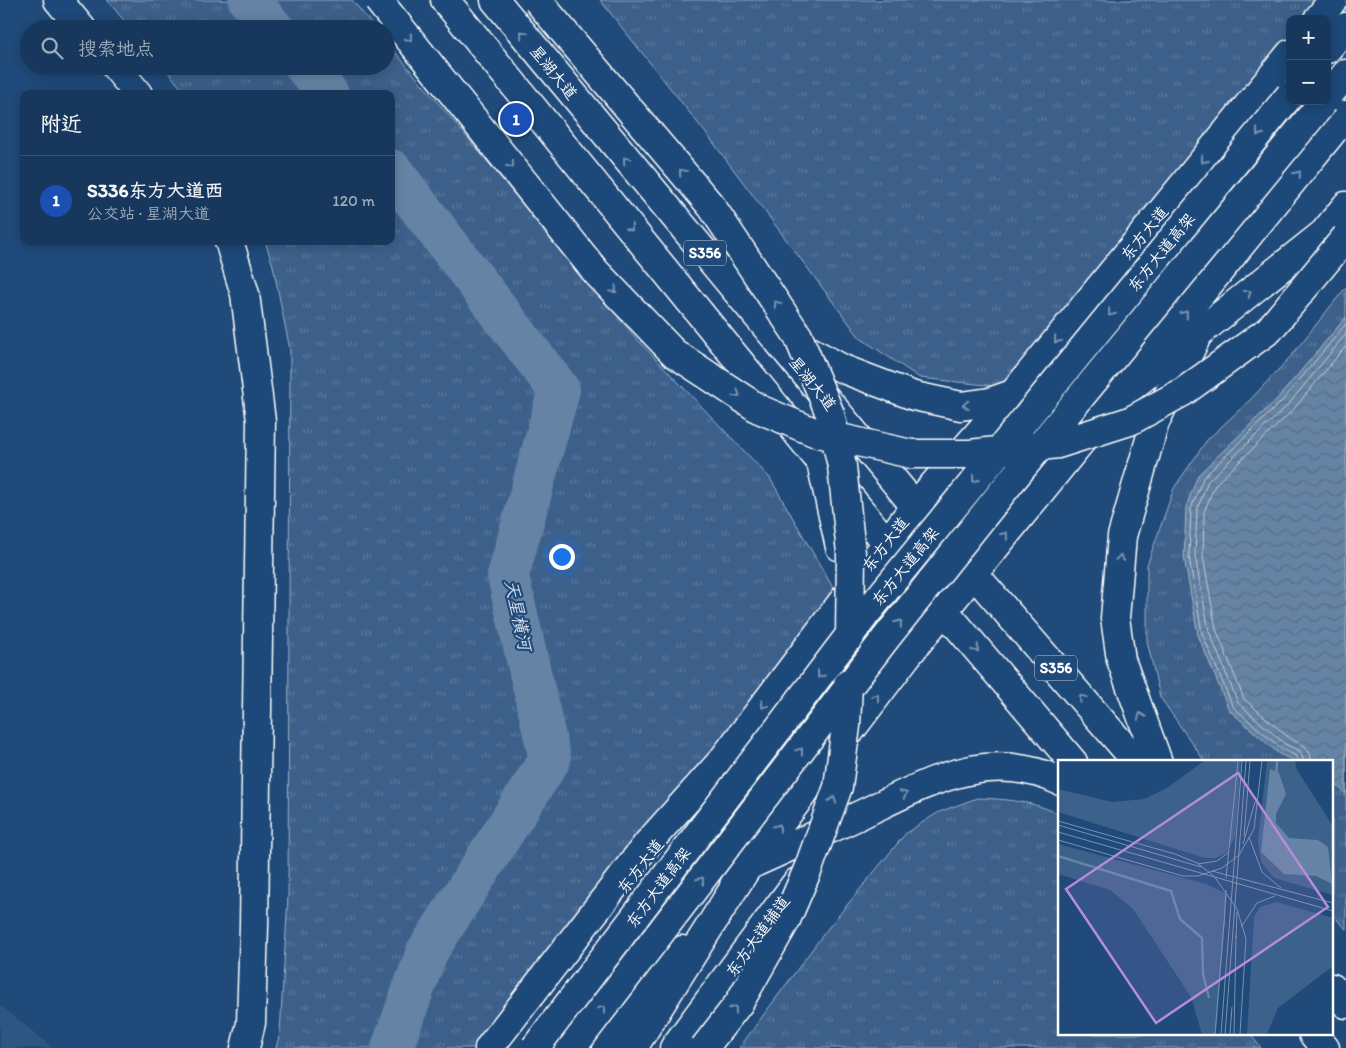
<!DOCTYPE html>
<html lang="zh">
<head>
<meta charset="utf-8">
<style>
  :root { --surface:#17385c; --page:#244365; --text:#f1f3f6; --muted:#9eacbb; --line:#365272; --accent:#ff9aa2 }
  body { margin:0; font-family:Itim,"LXGW WenKai TC",sans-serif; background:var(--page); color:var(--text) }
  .controls { position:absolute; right:15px; top:15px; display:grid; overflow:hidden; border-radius:10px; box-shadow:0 2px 12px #0003 }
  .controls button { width:45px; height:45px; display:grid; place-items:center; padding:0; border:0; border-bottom:1px solid var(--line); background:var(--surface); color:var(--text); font:25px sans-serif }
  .you { position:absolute; left:561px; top:556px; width:18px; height:18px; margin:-12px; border:4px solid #fff; border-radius:50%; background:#1a73e8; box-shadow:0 0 0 8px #1a73e833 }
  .badge { display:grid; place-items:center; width:32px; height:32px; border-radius:50%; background:var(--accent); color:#fff; font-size:16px; font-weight:700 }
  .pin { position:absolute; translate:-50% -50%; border:2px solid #fff; box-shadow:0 1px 5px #0006 }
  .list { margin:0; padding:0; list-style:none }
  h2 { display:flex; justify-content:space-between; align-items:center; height:65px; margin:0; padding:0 20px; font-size:21px }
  h2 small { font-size:16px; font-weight:400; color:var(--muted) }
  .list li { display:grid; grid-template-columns:32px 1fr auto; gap:15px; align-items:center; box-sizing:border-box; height:90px; padding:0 20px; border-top:1px solid var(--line) }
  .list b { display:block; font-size:19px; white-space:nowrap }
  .list p { margin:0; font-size:16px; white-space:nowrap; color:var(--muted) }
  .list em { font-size:16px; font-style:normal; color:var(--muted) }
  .icon { flex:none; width:28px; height:28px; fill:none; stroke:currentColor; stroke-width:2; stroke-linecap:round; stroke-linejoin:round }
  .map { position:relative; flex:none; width:1346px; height:1048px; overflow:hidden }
  .search { position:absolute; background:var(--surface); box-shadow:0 2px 12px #0003; left:20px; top:20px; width:375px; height:55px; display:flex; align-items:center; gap:12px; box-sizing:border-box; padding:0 18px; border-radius:28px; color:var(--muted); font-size:19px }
  .panel { position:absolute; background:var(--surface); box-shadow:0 2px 12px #0003; left:20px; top:90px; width:375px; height:155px; border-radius:10px }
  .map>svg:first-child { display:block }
  .built { fill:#2e5683 }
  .grass { fill:url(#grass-tufts); stroke:#9eb0c5 }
  .water { fill:url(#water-waves); stroke:#a3b5c8 }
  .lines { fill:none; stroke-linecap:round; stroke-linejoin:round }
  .shore { stroke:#c1cddb; stroke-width:1 }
  .river { stroke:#6583a4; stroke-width:42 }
  .minor-casing { stroke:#fff; stroke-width:31 }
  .major-casing { stroke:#fff; stroke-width:31 }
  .highway-casing { stroke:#fff; stroke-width:31 }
  .minor { stroke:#1f4a7a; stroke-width:28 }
  .major { stroke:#1f4a7a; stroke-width:28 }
  .highway { stroke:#1f4a7a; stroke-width:28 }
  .highway-bridge-casing { stroke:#fff; stroke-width:31; stroke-linecap:butt }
  .highway-bridge { stroke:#1f4a7a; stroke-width:28 }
  .oneway { stroke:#7992af }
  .labels { text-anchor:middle; stroke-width:4.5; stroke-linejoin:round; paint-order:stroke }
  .shield { fill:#1f4a7a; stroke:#bcc9d7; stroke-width:1 }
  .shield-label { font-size:15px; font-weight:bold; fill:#fff }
  .street-label { font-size:16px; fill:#fff; stroke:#1f4a7a }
  .water-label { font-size:18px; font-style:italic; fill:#d8e0e8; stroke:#1f4a7a }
  .inset-river { fill:none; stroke:#6583a4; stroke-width:2.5 }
  .inset-road { fill:none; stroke:#7992af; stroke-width:1 }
  .view { fill:#b68bdc; fill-opacity:0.15; stroke:#b68bdc; stroke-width:2.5 }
  .inset-edge { fill:none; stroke:#fff; stroke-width:2.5 }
</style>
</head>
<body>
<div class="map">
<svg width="1346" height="1048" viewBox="0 0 1346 1048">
  <defs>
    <pattern id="grass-tufts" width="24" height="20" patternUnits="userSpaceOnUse" patternTransform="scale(1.25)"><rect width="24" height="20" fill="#3c618b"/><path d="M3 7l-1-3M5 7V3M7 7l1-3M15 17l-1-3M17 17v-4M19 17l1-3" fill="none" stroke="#59799c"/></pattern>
    <pattern id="water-waves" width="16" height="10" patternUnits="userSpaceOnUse" patternTransform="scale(1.25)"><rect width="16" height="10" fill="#6583a4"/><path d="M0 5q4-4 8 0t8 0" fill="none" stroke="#5b6d81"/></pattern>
  </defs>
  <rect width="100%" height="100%" fill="#1f4a7a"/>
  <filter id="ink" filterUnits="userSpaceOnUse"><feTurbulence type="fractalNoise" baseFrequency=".02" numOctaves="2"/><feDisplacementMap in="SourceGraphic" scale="10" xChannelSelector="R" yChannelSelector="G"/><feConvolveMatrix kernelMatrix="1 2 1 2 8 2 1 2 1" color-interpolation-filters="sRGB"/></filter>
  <g filter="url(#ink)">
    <!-- built -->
    <path class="built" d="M0,1005L53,1048H0Z"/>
    <!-- grass -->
    <path class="grass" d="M107,0H352L376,29H131Z
      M600,0H1346V22L1327,19H1290V93L1102,333L996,386L920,378L860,338L709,137Z
      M386,41L635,337L770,478L848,614L503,1048H276L280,1033L288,896L290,350L273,266L265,241H391V94H186L163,66H386Z
      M1346,287V929L1332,914V762H1205L1160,697L1147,641V565L1174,488L1207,440L1251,399L1291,356Z
      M977,798C1005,799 1035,801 1060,815V1034H1250L1261,1048H739L825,932L906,833L939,812Z"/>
    <!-- water -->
    <path class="water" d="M1346,317V794L1332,781V762H1298L1279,754L1229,710L1198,635L1184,557L1186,507L1198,475L1279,397Z"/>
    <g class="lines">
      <!-- shore -->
      <path class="shore" d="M1298,762L1296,756L1282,749L1233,707L1202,633L1189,557L1191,509L1203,478L1283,400L1346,324
        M1304,762L1300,751L1285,744L1238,703L1209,631L1195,556L1197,510L1208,481L1288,405L1346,334
        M1312,762L1310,754L1305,746L1289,738L1244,699L1216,629L1203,556L1204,512L1215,485L1293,410L1346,346"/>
      <!-- river -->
      <path class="river" d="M249,0L273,29
        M305,66L328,94
        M391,170L559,390L508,576L550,759L427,952L392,1048"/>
      <!-- minor casing -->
      <g class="minor-casing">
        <path id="minor" d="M58,0L82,29
          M115,66L138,94
          M229,241L245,294L261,421L254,926L251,1023L245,1048
          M674,1048L797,882"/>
      </g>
      <!-- major casing -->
      <g class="major-casing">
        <path id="major" d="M445,0L886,542L1073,762
          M495,0L915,506L1137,762
          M1318,19L1333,0
          M788,339L843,369L914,396L961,406L990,402L1013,394
          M822,467L840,547
          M1158,762L1121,660L1115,618L1122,536L1155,422L1200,330
          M712,774L915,506L1013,394L1290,54
          M752,864C789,847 826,831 862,814C927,783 987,747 1060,781
          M734,885L906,657L1346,115
          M1332,988L1346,1004
          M1313,1034L1325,1048
          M607,1048L683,950"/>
      </g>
      <!-- highway casing -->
      <g class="highway-casing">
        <path id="highway" d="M1327,49L1346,27
          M1327,97L1346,74
          M1115,400L1324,233L1346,206
          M489,1048L648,843L727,755
          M633,1048L748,866"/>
      </g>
      <!-- minor -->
      <use href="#minor" class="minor"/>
      <!-- major -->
      <use href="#major" class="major"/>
      <!-- highway -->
      <use href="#highway" class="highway"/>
      <!-- highway-bridge casing -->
      <g class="highway-bridge-casing">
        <path id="highway-bridge" d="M378,0L596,272L674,353L759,409L814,432L911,454H970L1058,444L1130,421L1183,392L1269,330L1346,237
          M537,0L712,207L798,336L830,414L842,466L851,553L850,637
          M535,1048L865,615L1290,95
          M572,1048L886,638L1012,480L1324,101
          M704,1048L739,1003L786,920L808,869L838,787L846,726L848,684"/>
      </g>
      <!-- highway-bridge -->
      <use href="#highway-bridge" class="highway-bridge"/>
    </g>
    <!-- one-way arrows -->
    <defs><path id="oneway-chevron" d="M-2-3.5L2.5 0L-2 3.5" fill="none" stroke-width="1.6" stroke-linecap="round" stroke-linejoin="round" transform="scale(1.25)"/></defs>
    <g class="oneway">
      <use href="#oneway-chevron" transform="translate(523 34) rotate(-129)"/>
      <use href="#oneway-chevron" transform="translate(409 38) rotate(51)"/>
      <use href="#oneway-chevron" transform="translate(1259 133) rotate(129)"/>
      <use href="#oneway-chevron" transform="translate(626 160) rotate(-130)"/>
      <use href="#oneway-chevron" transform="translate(1204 160) rotate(129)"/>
      <use href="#oneway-chevron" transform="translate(511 165) rotate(51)"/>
      <use href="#oneway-chevron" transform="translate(682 172) rotate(-130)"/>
      <use href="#oneway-chevron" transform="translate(1298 174) rotate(-51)"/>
      <use href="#oneway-chevron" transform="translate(630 228) rotate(51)"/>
      <use href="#oneway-chevron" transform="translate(614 290) rotate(46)"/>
      <use href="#oneway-chevron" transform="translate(1248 293) rotate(-38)"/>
      <use href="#oneway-chevron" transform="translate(777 304) rotate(-124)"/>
      <use href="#oneway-chevron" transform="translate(1111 313) rotate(129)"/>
      <use href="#oneway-chevron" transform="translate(1185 314) rotate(-51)"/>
      <use href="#oneway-chevron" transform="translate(1057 340) rotate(129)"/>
      <use href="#oneway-chevron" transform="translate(737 394) rotate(33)"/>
      <use href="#oneway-chevron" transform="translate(966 405) rotate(177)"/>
      <use href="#oneway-chevron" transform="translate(975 479) rotate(129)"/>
      <use href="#oneway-chevron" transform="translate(1005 535) rotate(-51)"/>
      <use href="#oneway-chevron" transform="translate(1120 558) rotate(-85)"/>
      <use href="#oneway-chevron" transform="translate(899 623) rotate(-51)"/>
      <use href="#oneway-chevron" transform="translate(976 649) rotate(50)"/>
      <use href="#oneway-chevron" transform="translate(820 675) rotate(127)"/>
      <use href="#oneway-chevron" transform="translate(876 697) rotate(-53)"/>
      <use href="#oneway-chevron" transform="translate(1082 698) rotate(-131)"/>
      <use href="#oneway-chevron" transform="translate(764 705) rotate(127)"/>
      <use href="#oneway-chevron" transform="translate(1141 716) rotate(-110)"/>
      <use href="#oneway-chevron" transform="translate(800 751) rotate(-53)"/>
      <use href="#oneway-chevron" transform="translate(904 794) rotate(-26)"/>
      <use href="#oneway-chevron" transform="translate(833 800) rotate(-70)"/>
      <use href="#oneway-chevron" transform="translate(778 827) rotate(-53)"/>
      <use href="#oneway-chevron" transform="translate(701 880) rotate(-53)"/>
      <use href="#oneway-chevron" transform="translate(602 1009) rotate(-53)"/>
      <use href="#oneway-chevron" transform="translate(734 1009) rotate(-52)"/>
    </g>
  </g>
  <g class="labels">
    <!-- shield labels -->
    <g class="shield">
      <rect x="684" y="240.5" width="42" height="25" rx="4"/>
      <rect x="1035" y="655.5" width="42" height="25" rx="4"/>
    </g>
    <g class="shield-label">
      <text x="705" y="258">S356</text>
      <text x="1056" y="673">S356</text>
    </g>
    <!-- street labels -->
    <g class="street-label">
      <text transform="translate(554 72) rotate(51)" y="6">星湖大道</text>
      <text transform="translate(1144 233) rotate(-51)" y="6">东方大道</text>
      <text transform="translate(1161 252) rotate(-51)" y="6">东方大道高架</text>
      <text transform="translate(813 383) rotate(51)" y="6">星湖大道</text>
      <text transform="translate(885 544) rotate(-52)" y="6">东方大道</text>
      <text transform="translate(905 566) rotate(-51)" y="6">东方大道高架</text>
      <text transform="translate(640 866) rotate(-52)" y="6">东方大道</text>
      <text transform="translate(658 887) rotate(-53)" y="6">东方大道高架</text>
      <text transform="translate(757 936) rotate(-54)" y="6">东方大道辅道</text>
    </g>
    <!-- water labels -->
    <g class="water-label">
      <text transform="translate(518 615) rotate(78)" y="6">天星横河</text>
    </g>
  </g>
  <!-- overview -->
  <g transform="translate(1058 760)">
    <rect width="275" height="275" fill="#1f4a7a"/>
    <path d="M146,1H183L177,77L169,92L158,98H147L0,52V29L54,42L86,39L109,28ZM209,1H237L239,10L275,66V135L216,118L203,102L200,81ZM0,84L148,124L169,134L158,274H144L133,237L75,149L52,130L0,114ZM219,142L275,158V206L220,248L209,274H189L196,157L202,147Z" fill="#3c618b"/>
    <path d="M212,9L221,13L228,34L218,54V63L231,78L260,80L270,87L274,124L258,116L226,114L203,92Z" fill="#6583a4"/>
    <path class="inset-river" d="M218,21L219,1M0,96L113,131L122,159L144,178L145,214L151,238"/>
    <path class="inset-road" d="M0,61L117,94L139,103L156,116L179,149L188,179L182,274M0,65L143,107M0,72L275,151M186,76L192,1M191,77L204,112L223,128M0,80L125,116H140L164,108L181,95L196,69L204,1M185,84L197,42M140,104L159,101L171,92M154,111L275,143M168,118L180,1M166,165L168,130M183,167L199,143L217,136M178,178L179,152M157,274L166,163M163,274L184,1M167,274L188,1M172,274L174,247M176,274L178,175"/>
    <path class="view" d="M180,13L270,147L98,263L8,129Z"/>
    <rect width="275" height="275" class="inset-edge"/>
  </g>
</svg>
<div class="controls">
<button>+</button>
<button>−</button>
</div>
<div class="you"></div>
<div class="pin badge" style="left:516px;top:119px;background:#1a4fb4">1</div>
<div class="search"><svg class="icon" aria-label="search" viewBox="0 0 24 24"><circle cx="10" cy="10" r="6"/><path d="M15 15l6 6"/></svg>搜索地点</div>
<section class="panel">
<h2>附近<small></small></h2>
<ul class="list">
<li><span class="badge" style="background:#1a4fb4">1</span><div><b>S336东方大道西</b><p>公交站 · 星湖大道</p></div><em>120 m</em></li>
</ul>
</section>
</div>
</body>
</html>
